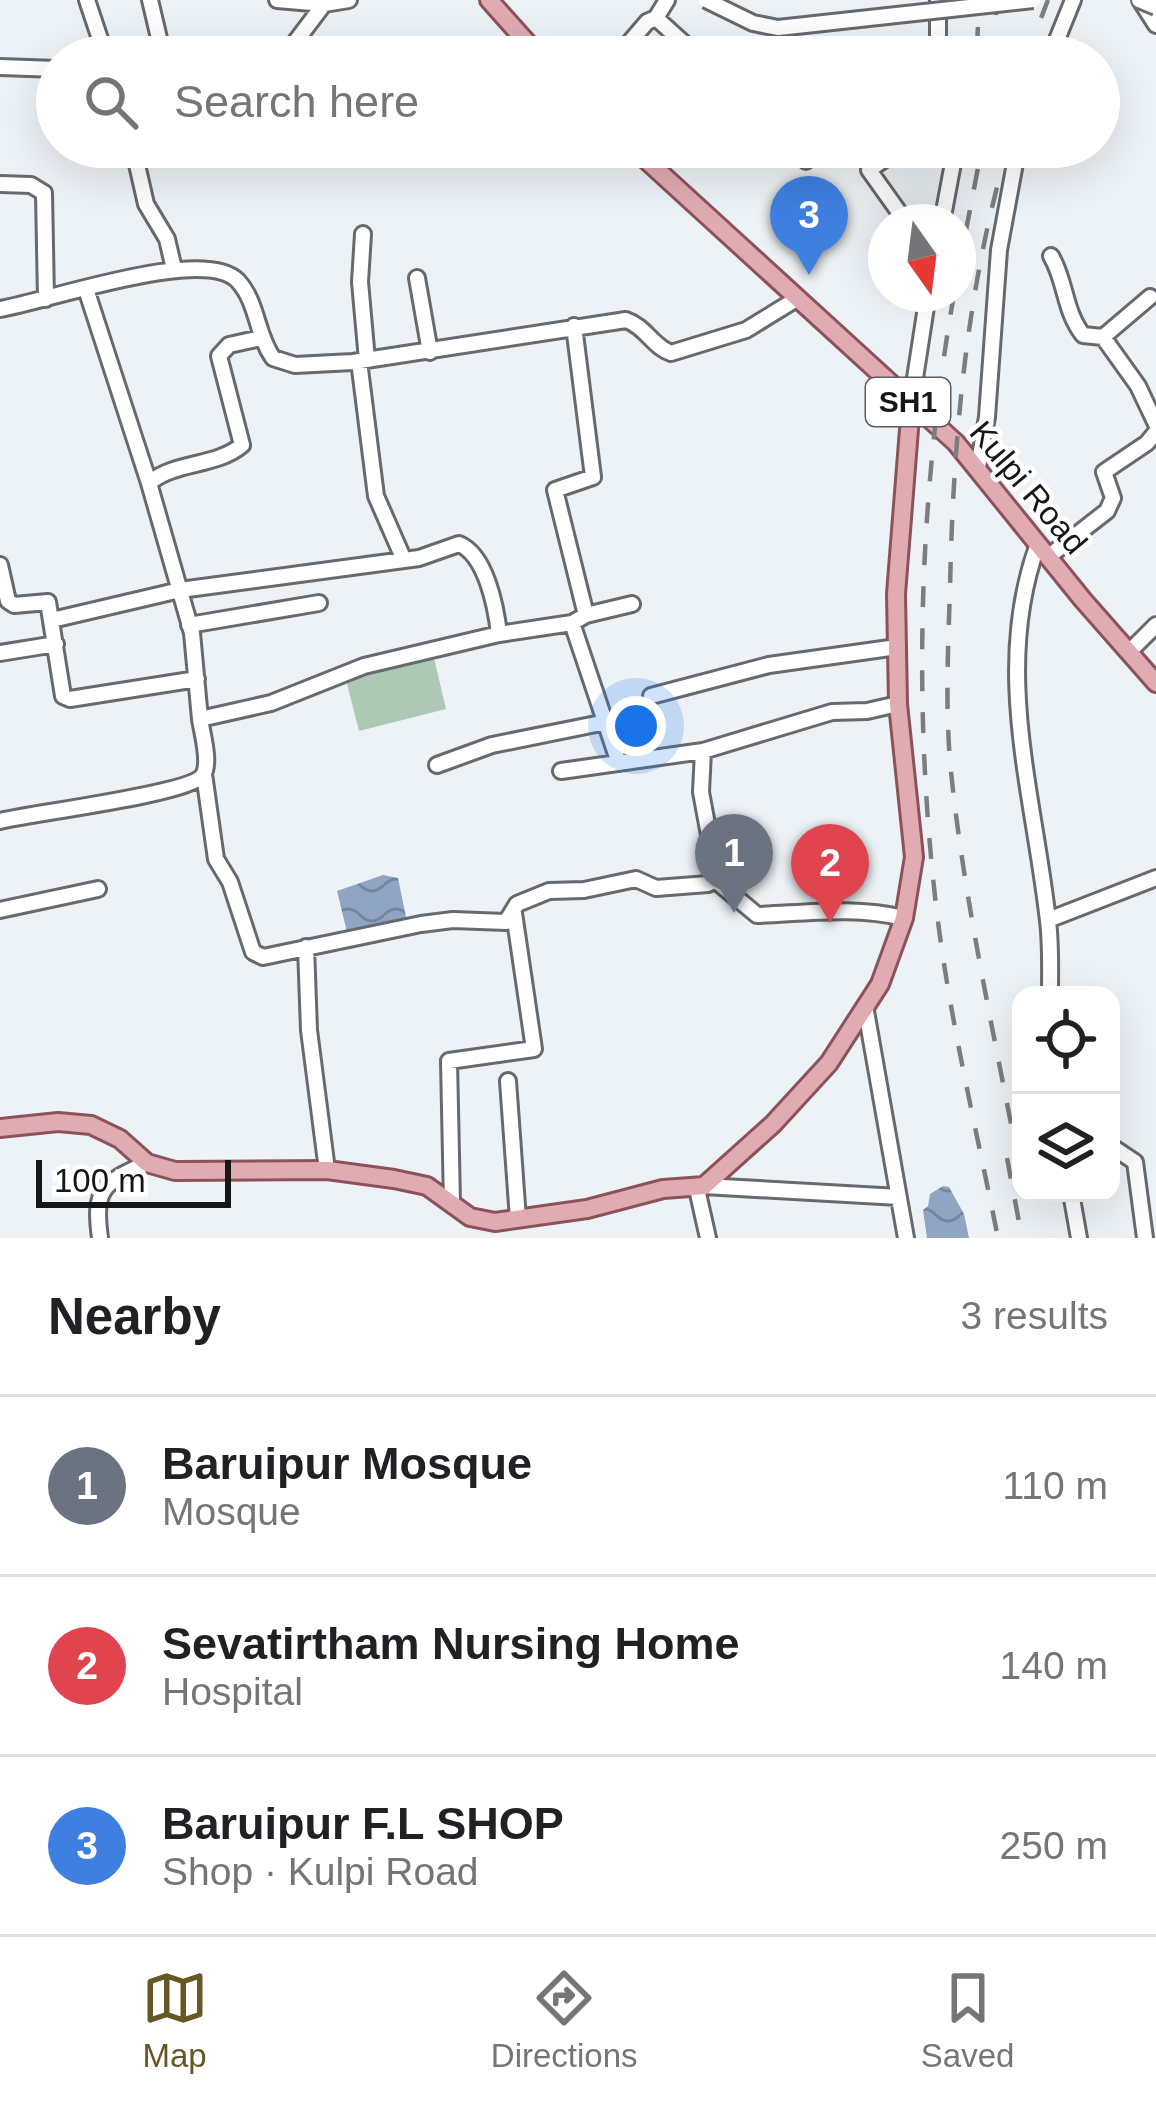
<!DOCTYPE html>
<html lang="en">
<head>
<meta charset="utf-8">
<style>
  :root { --surface:#fff; --page:#f6f6f6; --text:#202124; --muted:#757577; --line:#e0e0e0; --accent:#665825 }
  body { margin:0; font-family:Arial,sans-serif; background:var(--page); color:var(--text) }
  .controls { position:absolute; right:36px; bottom:36px; display:grid; overflow:hidden; border-radius:24px; box-shadow:0 12px 48px #0002 }
  .controls button { width:108px; height:108px; display:grid; place-items:center; padding:0; border:0; border-bottom:3px solid var(--line); background:var(--surface); color:var(--text); font:60px sans-serif }
  .compass { position:absolute; left:868px; top:204px; width:108px; height:108px; border-radius:50%; background:var(--surface); box-shadow:0 12px 48px #0002; rotate:166deg }
  .scale { position:absolute; left:36px; bottom:30px; width:195px; box-sizing:border-box; padding-left:12px; border:6px solid #141617; border-top:0; font-size:33px; line-height:42px; white-space:nowrap; color:#141617; -webkit-text-stroke:9px #fff; paint-order:stroke }
  .you { position:absolute; left:636px; top:726px; width:42px; height:42px; margin:-30px; border:9px solid #fff; border-radius:50%; background:#1a73e8; box-shadow:0 0 0 18px #1a73e833 }
  .badge { display:grid; place-items:center; width:78px; height:78px; border-radius:50%; background:var(--accent); color:#fff; font-size:39px; font-weight:700 }
  .pin { position:absolute; translate:-50% -99px; filter:drop-shadow(0 3px 6px #0008) }
  .pin::after { content:''; position:absolute; top:63px; width:42px; height:36px; background:inherit; clip-path:polygon(0 0,100% 0,50% 100%) }
  .list { margin:0; padding:0; list-style:none }
  h2 { display:flex; justify-content:space-between; align-items:center; height:156px; margin:0; padding:0 48px; font-size:51px }
  h2 small { font-size:39px; font-weight:400; color:var(--muted) }
  .list li { display:grid; grid-template-columns:78px 1fr auto; gap:36px; align-items:center; box-sizing:border-box; height:180px; padding:0 48px; border-top:3px solid var(--line) }
  .list b { display:block; font-size:45px; white-space:nowrap }
  .list p { margin:0; font-size:39px; white-space:nowrap; color:var(--muted) }
  .list em { font-size:39px; font-style:normal; color:var(--muted) }
  .icon { flex:none; width:66px; height:66px; fill:none; stroke:currentColor; stroke-width:2; stroke-linecap:round; stroke-linejoin:round }
  .map { position:relative; flex:none; width:1156px; height:1238px; overflow:hidden }
  .search { position:absolute; background:var(--surface); box-shadow:0 12px 48px #0002; left:36px; right:36px; top:36px; height:132px; display:flex; align-items:center; gap:30px; box-sizing:border-box; padding:0 42px; border-radius:66px; color:var(--muted); font-size:45px }
  .sheet { height:696px; background:var(--surface) }
  nav { display:flex; justify-content:space-around; align-items:center; box-sizing:border-box; height:168px; border-top:3px solid var(--line); background:var(--surface); font-size:33px; color:var(--muted) }
  nav a { display:grid; justify-items:center; gap:6px }
  nav .on { color:var(--accent) }
  .map>svg:first-child { display:block }
  .park { fill:#adc9b6 }
  .water { fill:url(#water-waves) }
  .lines { fill:none; stroke-linecap:round; stroke-linejoin:round }
  .minor-casing { stroke:#666a6e; stroke-width:20 }
  .major-casing { stroke:#8c525b; stroke-width:22 }
  .minor { stroke:#fff; stroke-width:14 }
  .major { stroke:#e1abb2; stroke-width:16 }
  .rail { stroke:#7b7e80; stroke-width:4.5; stroke-dasharray:21 21; stroke-linecap:butt }
  .minor-bridge-casing { stroke:#666a6e; stroke-width:20; stroke-linecap:butt }
  .minor-bridge { stroke:#fff; stroke-width:14 }
  .labels { text-anchor:middle; stroke-width:9; stroke-linejoin:round; paint-order:stroke }
  .shield { fill:#fff; stroke:#5a5c5d; stroke-width:3 }
  .shield-label { font-size:30px; font-weight:bold; fill:#141617 }
  .street-label { font-size:33px; fill:#141617; stroke:#fff }
</style>
</head>
<body>
<div class="map">
<svg width="1156" height="1238" viewBox="0 0 1156 1238">
  <defs>
    <pattern id="water-waves" width="16" height="10" patternUnits="userSpaceOnUse" patternTransform="scale(3)"><rect width="16" height="10" fill="#90a5c4"/><path d="M0 5q4-4 8 0t8 0" fill="none" stroke="#74859e"/></pattern>
  </defs>
  <rect width="100%" height="100%" fill="#edf2f6"/>
  <!-- park -->
  <path class="park" d="M433,654L446,709L359,731L345,676Z"/>
  <!-- water -->
  <path class="water" d="M383,875L398,878L407,922L347,932L337,891Z
    M943,1186L949,1187L964,1214L969,1238H927L923,1210L928,1206L930,1194Z"/>
  <g class="lines">
    <!-- minor casing -->
    <g class="minor-casing">
      <path id="minor" d="M87,0L106,57
        M277,0L324,4L349,0
        M1140,0L1156,25
        M656,18L667,0
        M80,57L101,43
        M140,57L162,51L150,0
        M284,57L324,4
        M617,57L647,22L656,18L699,57
        M938,57V0
        M1050,57L1073,0
        M0,67L57,69
        M133,147L146,204L167,239L174,269
        M793,147L806,161
        M902,147L869,170L906,222
        M0,184L31,185L44,193L46,299
        M942,222L956,147
        M363,234L360,282L367,360
        M1051,256C1066,281 1064,311 1083,335L1103,337L1150,297
        M417,278L430,352
        M86,289L149,483
        M0,309C48,301 205,245 238,281C258,303 256,334 273,358L295,365L353,362L626,320C646,327 653,347 671,353L746,330L798,298
        M574,326L593,477L555,490L586,615
        M1103,337L1138,386L1156,424
        M359,361L376,496L404,560
        M911,404L928,294
        M978,467L987,417L999,250L1018,147
        M1038,544C992,669 1034,794 1048,921C1051,945 1050,970 1050,995
        M1048,557L1107,511L1113,498L1104,472L1147,443L1156,432
        M0,565L8,601L14,605L48,602L63,696L70,699L197,679
        M52,620L180,590L419,558L459,544C486,555 496,607 499,634
        M572,623L619,763
        M189,625L319,603
        M1129,652L1156,625
        M0,653L56,644
        M651,696L769,665L897,647
        M200,719L192,633L149,483C175,461 216,467 242,445L219,356L229,345L261,338
        M437,765L492,745L606,722
        M561,771L703,751
        M204,774L216,859L230,882L253,952L263,957L421,924L453,920L506,922L517,904L549,891L584,890L636,879L656,888L708,884L715,880L716,873L701,792L703,751L832,712L867,711L898,704
        M0,821C31,813 191,794 203,775C211,763 202,733 200,719L271,703L364,666L499,634L572,623L586,615L632,604
        M715,880L757,915C807,913 855,906 904,918
        M0,910L98,889
        M1048,920L1156,878
        M306,947L309,1030L327,1170
        M866,1011L906,1238
        M508,1081L518,1219
        M1111,1146L1135,1162L1145,1238
        M704,1186L899,1197
        M697,1189L708,1238
        M1071,1193L1079,1238
        M452,1203L449,1061L534,1049L514,913
        M100,1238C93,1187 104,1183 147,1163"/>
    </g>
    <!-- major casing -->
    <g class="major-casing">
      <path id="major" d="M489,0L540,57
        M632,147L956,443L1083,600L1156,683
        M0,1128L58,1122L91,1125L120,1139L147,1163L175,1171L327,1170L394,1179L427,1186L470,1217L495,1222L587,1209L663,1189L704,1186L773,1124L829,1063L880,984L904,918L914,857L898,704L896,594L911,404"/>
    </g>
    <!-- minor -->
    <use href="#minor" class="minor"/>
    <!-- major -->
    <use href="#major" class="major"/>
    <!-- rail -->
    <path class="rail" d="M977,48L979,0
      M993,57L997,0
      M1026,57L1048,0
      M1008,147C966,290 953,441 950,589C948,649 945,711 951,772C965,907 996,1042 1021,1176
      M958,272L982,147
      M954,294C920,489 913,690 934,887C946,1005 975,1122 998,1238
      M1007,1158L1022,1238"/>
    <!-- minor-bridge casing -->
    <g class="minor-bridge-casing">
      <path id="minor-bridge" d="M706,0L753,23L778,28L1033,0
        M1139,0L1156,7"/>
    </g>
    <!-- minor-bridge -->
    <use href="#minor-bridge" class="minor-bridge"/>
  </g>
  <g class="labels">
    <!-- shield labels -->
    <rect class="shield" x="866" y="378" width="84" height="48" rx="9"/>
    <g class="shield-label">
      <text x="908" y="412">SH1</text>
    </g>
    <!-- street labels -->
    <g class="street-label">
      <text transform="translate(1029 487) rotate(50)" y="12">Kulpi Road</text>
    </g>
  </g>
</svg>
<div class="controls">
<button><svg class="icon" aria-label="locate" viewBox="0 0 24 24"><circle cx="12" cy="12" r="6"/><path d="M12 2v4M12 18v4M2 12h4M18 12h4"/></svg></button>
<button><svg class="icon" aria-label="layers" viewBox="0 0 24 24"><path d="M12 4l9 5-9 5-9-5zM3 14l9 5 9-5"/></svg></button>
</div>
<svg class="compass" viewBox="-18 -18 36 36"><path d="M0-13l5 13h-10z" fill="#e53935"/><path d="M0 13l5-13h-10z" fill="#757577"/></svg>
<div class="scale">100 m</div>
<div class="you"></div>
<div class="pin badge" style="left:734px;top:913px;background:#6b7280">1</div>
<div class="pin badge" style="left:830px;top:923px;background:#e0444e">2</div>
<div class="pin badge" style="left:809px;top:275px;background:#3f7fe0">3</div>
<div class="search"><svg class="icon" aria-label="search" viewBox="0 0 24 24"><circle cx="10" cy="10" r="6"/><path d="M15 15l6 6"/></svg>Search here</div>
</div>
<section class="sheet">
<h2>Nearby<small>3 results</small></h2>
<ul class="list">
<li><span class="badge" style="background:#6b7280">1</span><div><b>Baruipur Mosque</b><p>Mosque</p></div><em>110 m</em></li>
<li><span class="badge" style="background:#e0444e">2</span><div><b>Sevatirtham Nursing Home</b><p>Hospital</p></div><em>140 m</em></li>
<li><span class="badge" style="background:#3f7fe0">3</span><div><b>Baruipur F.L SHOP</b><p>Shop · Kulpi Road</p></div><em>250 m</em></li>
</ul>
</section>
<nav>
<a class="on"><svg class="icon" aria-label="map" viewBox="0 0 24 24"><path d="M3 6l6-2 6 2 6-2v14l-6 2-6-2-6 2zM9 4v14M15 6v14"/></svg>Map</a>
<a><svg class="icon" aria-label="directions" viewBox="0 0 24 24"><path d="M12 3l9 9-9 9-9-9zM9 14v-3h6M13 9l2 2-2 2"/></svg>Directions</a>
<a><svg class="icon" aria-label="saved" viewBox="0 0 24 24"><path d="M7 4h10v16l-5-4-5 4z"/></svg>Saved</a>
</nav>
</body>
</html>
